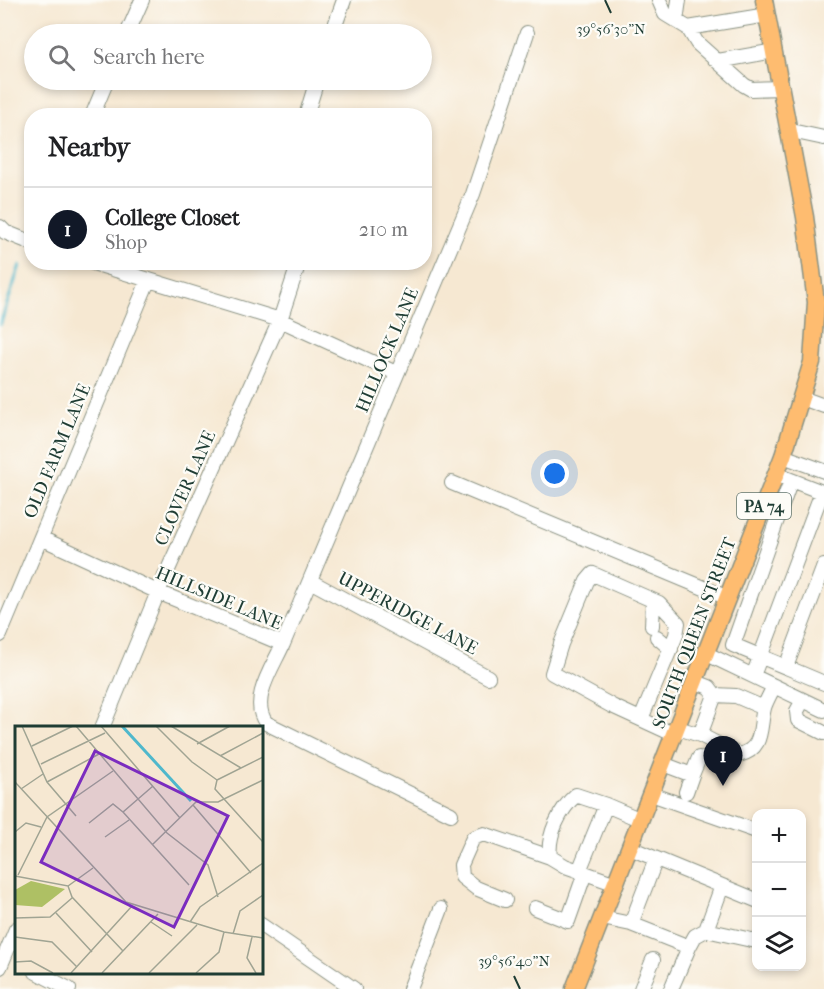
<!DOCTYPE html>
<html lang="en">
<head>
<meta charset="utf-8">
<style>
  :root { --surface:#fff; --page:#f2f2f2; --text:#202124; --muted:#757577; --line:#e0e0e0; --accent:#111827 }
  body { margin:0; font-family:"IM FELL French Canon",serif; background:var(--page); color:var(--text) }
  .controls { position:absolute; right:18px; bottom:18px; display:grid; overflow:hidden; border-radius:12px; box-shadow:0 3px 9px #0003 }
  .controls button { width:54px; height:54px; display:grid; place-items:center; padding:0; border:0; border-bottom:2px solid var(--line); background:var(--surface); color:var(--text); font:30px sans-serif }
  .you { position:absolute; left:555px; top:474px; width:21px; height:21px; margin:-15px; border:4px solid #fff; border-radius:50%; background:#1a73e8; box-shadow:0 0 0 9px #1a73e833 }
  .badge { display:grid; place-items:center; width:39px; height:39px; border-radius:50%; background:var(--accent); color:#fff; font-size:20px; font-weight:700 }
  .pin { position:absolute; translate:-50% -50px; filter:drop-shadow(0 2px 3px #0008) }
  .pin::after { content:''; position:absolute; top:32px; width:21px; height:18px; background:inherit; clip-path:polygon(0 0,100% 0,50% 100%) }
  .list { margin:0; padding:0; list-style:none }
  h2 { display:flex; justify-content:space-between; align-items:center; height:78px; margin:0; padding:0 24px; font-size:26px }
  h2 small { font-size:20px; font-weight:400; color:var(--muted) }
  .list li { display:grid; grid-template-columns:39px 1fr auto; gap:18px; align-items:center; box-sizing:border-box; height:84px; padding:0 24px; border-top:2px solid var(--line) }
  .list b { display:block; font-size:22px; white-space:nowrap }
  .list p { margin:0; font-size:20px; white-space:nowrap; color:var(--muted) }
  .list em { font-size:20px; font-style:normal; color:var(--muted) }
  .icon { flex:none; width:33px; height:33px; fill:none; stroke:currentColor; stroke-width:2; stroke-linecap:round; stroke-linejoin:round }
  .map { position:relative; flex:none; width:824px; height:989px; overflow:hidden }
  .search { position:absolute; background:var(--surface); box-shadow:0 3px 9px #0003; left:24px; top:24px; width:408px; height:66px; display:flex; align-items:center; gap:15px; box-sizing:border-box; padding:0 21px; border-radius:33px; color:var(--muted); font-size:22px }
  .panel { position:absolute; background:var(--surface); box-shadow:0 3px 9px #0003; left:24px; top:108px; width:408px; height:162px; border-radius:24px }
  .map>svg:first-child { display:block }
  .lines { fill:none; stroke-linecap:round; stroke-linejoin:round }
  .stream { stroke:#4fb8cc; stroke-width:3 }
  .minor-casing { stroke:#8a9283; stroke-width:16 }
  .major-casing { stroke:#8a9283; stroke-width:19 }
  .minor { stroke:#fff; stroke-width:14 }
  .major { stroke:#febc70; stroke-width:16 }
  .ticks { fill:none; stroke:#1f3d34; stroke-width:2 }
  .labels { text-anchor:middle; stroke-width:4.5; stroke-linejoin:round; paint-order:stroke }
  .shield { fill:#fdfcf7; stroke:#62766e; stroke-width:1.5 }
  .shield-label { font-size:16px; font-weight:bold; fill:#1f3d34 }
  .street-label { font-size:18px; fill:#1f3d34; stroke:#fdfcf7 }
  .inset-river { fill:none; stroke:#4fb8cc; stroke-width:3 }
  .inset-road { fill:none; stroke:#a0a493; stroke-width:1.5 }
  .view { fill:#7b2cbf; fill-opacity:0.15; stroke:#7b2cbf; stroke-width:3 }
  .inset-edge { fill:none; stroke:#1f3d34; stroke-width:3 }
  .ticks-label { font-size:15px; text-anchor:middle; fill:#1f3d34; stroke:#fdfcf7; stroke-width:4.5; stroke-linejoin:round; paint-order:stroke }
</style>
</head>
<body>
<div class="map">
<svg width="824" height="989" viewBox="0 0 824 989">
  <rect width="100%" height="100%" fill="#fdfcf7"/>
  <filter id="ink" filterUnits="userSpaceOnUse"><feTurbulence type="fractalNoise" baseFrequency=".0167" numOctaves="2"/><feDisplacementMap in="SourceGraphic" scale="12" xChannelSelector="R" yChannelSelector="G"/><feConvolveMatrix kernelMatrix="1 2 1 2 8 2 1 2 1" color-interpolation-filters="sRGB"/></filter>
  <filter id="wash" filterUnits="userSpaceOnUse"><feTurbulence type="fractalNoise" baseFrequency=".008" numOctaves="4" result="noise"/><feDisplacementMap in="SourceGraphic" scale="24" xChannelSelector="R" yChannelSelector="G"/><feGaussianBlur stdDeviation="1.35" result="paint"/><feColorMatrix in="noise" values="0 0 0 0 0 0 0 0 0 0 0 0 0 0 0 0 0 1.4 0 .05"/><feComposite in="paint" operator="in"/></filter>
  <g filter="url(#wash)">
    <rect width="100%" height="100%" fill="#f6e8d2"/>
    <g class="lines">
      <!-- stream -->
      <path class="stream" d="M0,325L20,265"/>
    </g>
  </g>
  <g filter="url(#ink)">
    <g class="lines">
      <!-- minor casing -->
      <g class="minor-casing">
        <path id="minor" d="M659,0L665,14L688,28
          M767,15L688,28L697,43L744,85L751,89L782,88
          M676,21L679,0
          M127,34L142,0
          M332,34L344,0
          M718,61L774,51
          M92,116L107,80
          M306,116L317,80
          M791,131L824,138
          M0,227L5,232L32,243
          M90,262L280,320L396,373
          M802,398L824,406
          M783,456L824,471
          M791,480L733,645L786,667L824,566
          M452,483L728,598
          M41,538L158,592L283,644C273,667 249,700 266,723L451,814
          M310,581L488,677
          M652,626L653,601
          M0,635L148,281
          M657,637L671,649
          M283,644L473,194L527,33
          M707,654L824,710
          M786,667L824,683
          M753,676L822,492L783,477
          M715,695L736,696L764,708
          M803,700L797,711L798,720L824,733
          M641,719L676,635L678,623L659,603L593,574L587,581L561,644L552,673L612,706L675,735
          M102,728L158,592L280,320L299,262
          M678,728L700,735L715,695L709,687L696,682
          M700,735L739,755C764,749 759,728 764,708C766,701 771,693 774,686
          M663,764L692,775L686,792
          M692,775L699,758
          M651,794L756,831
          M630,848L756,900
          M656,859L631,924L689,947L695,936L706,930
          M579,871L606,805
          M616,884L565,866L550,857C547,835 560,809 576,795L606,805L641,820
          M722,886L706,930L756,941
          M505,900L476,888L462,877L461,865L473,838L484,834L550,857
          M535,908L568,921L585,873
          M602,918L631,924
          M261,925L354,989
          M0,967L16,929
          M36,972L69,989
          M410,989L441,909
          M641,989L653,960
          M671,989L689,947"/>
      </g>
      <!-- major casing -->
      <g class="major-casing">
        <path id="major" d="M574,989L783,456L812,362L816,302L805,217L764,0"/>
      </g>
      <!-- minor -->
      <use href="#minor" class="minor"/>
      <!-- major -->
      <use href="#major" class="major"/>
    </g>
  </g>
  <!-- ticks -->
  <path class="ticks" d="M605,0L611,13M514,976L520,989"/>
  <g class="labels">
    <!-- shield labels -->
    <rect class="shield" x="737" y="493" width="54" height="26" rx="4.5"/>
    <g class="shield-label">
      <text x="764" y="512">PA 74</text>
    </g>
    <!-- street labels -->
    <g class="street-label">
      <text transform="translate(387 350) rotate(-67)" y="6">HILLOCK LANE</text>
      <text transform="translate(57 451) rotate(-67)" y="6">OLD FARM LANE</text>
      <text transform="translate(185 488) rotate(-66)" y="6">CLOVER LANE</text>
      <text transform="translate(219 598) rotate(23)" y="6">HILLSIDE LANE</text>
      <text transform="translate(408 613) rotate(28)" y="6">UPPERIDGE LANE</text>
      <text transform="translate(694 633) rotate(-69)" y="6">SOUTH QUEEN STREET</text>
    </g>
  </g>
  <!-- overview -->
  <g transform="translate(15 726)">
    <rect width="248" height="248" fill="#f6e8d2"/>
    <path d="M16,155L50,163L27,181L0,179V164Z" fill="#aec064"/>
    <path class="inset-river" d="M107,0L176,75"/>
    <path class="inset-road" d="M7,0L32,56L61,90M61,0L152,107L193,139L203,171M86,0L165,92M141,0L177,36L202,54M156,0L226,42M182,18L215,0M17,20L58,0M205,30L248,7M26,38L90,7M202,54L200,63L248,116M202,54L248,31M0,56L111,176L209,206L248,212M32,56L84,28M6,63L28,48M178,79L236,147M108,86L174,159M74,97L98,78L108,86L138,60M0,106L11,97L26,101M90,111L114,94M137,119L181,76H203L248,54M3,149L32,91L98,45M0,150L53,160L78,142M53,160L57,171L108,225M41,187L77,226M0,192L35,191L57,172M136,196L157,210M175,196L185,181L248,137M218,208L225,185L248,169M0,211L37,216L62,241M237,211L232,232L241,247M0,236L16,235L38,247M56,247L117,180M87,247L143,188M134,247L182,199M181,247L204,226L209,206"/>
    <path class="view" d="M80,25L213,90L159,201L26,136Z"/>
    <rect width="248" height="248" class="inset-edge"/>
  </g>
  <g class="ticks-label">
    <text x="611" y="34">39°56'30"N</text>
    <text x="514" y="966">39°56'40"N</text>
  </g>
</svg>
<div class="controls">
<button>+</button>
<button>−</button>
<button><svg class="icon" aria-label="layers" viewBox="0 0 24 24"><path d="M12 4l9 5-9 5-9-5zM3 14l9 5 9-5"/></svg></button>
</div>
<div class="you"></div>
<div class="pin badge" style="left:723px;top:786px">1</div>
<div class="search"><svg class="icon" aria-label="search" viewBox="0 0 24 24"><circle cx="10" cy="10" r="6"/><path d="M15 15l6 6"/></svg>Search here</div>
<section class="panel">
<h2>Nearby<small></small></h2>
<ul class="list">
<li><span class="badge">1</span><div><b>College Closet</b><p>Shop</p></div><em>210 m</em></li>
</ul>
</section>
</div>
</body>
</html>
